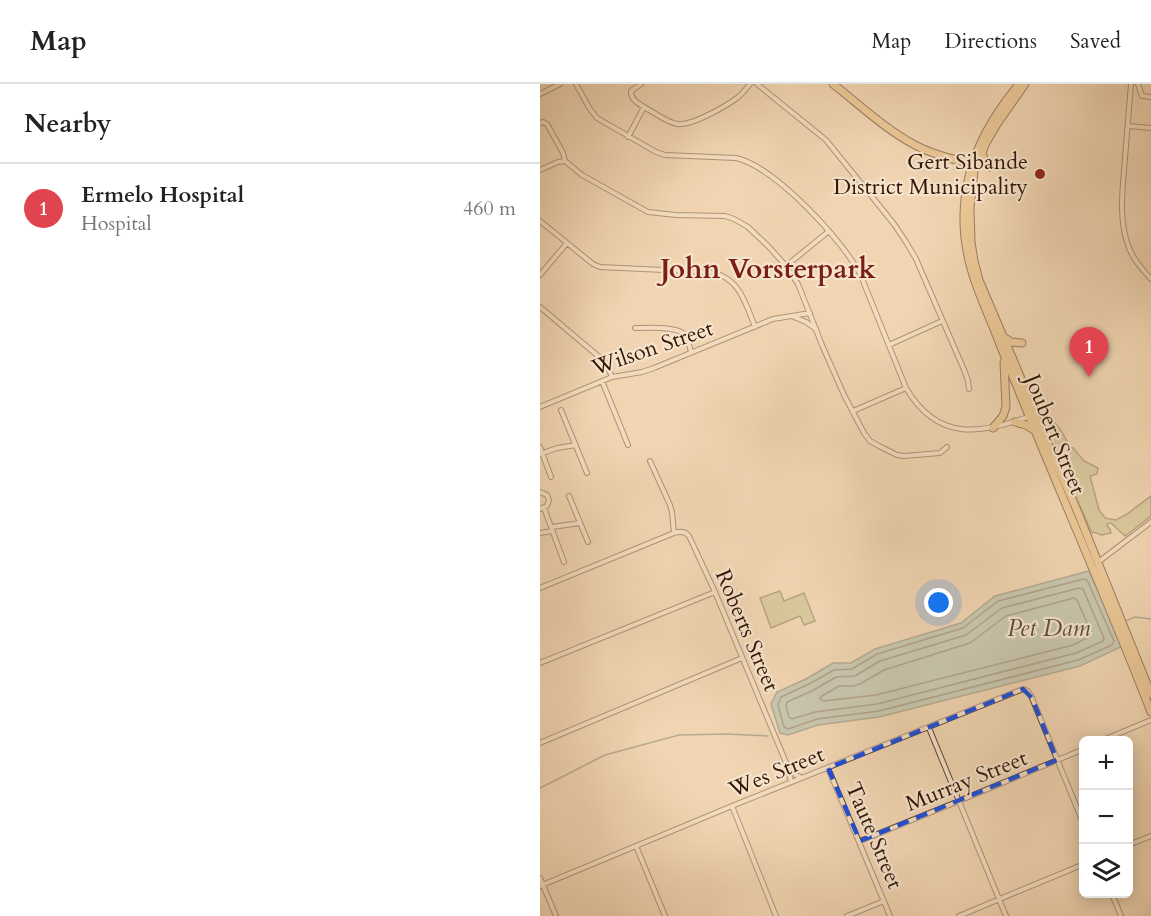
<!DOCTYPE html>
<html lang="en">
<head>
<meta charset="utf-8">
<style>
  :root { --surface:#fff; --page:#f2f2f2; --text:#222; --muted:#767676; --line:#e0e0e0; --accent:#ea580c }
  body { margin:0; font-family:Cardo,serif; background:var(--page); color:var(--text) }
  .controls { position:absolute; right:18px; bottom:18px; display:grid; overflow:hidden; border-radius:9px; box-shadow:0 3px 15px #0003 }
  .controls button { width:54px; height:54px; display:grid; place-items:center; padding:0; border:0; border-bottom:2px solid var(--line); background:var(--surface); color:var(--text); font:30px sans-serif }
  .you { position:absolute; left:399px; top:519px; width:21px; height:21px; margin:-15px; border:4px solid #fff; border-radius:50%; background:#1a73e8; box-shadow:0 0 0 9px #1a73e833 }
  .badge { display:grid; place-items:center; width:39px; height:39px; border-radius:50%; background:var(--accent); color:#fff; font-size:20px; font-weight:700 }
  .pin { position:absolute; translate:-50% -50px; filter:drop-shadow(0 2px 3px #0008) }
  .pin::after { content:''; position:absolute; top:32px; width:21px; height:18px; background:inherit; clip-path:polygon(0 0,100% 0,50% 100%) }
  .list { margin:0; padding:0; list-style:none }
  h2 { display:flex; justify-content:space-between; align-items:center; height:78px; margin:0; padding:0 24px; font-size:26px }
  h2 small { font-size:20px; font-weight:400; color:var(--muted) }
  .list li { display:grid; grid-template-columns:39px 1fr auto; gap:18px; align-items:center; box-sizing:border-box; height:90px; padding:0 24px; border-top:2px solid var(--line) }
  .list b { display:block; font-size:22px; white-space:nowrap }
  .list p { margin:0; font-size:20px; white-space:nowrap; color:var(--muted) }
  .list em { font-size:20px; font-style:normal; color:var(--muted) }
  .icon { flex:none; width:33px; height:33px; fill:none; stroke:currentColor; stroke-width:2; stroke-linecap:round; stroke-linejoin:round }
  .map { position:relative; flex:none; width:611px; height:832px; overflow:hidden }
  header { display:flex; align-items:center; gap:36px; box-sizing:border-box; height:84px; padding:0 30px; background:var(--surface); border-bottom:2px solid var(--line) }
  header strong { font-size:28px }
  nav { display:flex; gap:33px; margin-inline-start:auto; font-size:21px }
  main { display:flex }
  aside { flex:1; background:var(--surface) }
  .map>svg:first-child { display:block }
  .green { fill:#c2bc87; stroke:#7a6846; stroke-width:1.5 }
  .water { fill:#9bb9af; stroke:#71776b; stroke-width:1.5 }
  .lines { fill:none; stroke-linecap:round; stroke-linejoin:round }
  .shore { stroke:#67665a; stroke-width:1.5 }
  .stream { stroke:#71776b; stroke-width:1.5 }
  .minor-casing { stroke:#624430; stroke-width:6 }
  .primary-casing { stroke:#331404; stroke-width:9 }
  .trunk-casing { stroke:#331404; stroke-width:9 }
  .minor { stroke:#f6e4cd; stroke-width:4 }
  .primary { stroke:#e8bb79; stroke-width:7 }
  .trunk { stroke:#e8bb79; stroke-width:7 }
  .marked { fill:none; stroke:#1d4ed8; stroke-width:4.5; stroke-dasharray:12 8; stroke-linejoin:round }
  .poi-dot { fill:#8f2418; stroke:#f6e4cd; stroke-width:2 }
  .labels { text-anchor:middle; stroke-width:4.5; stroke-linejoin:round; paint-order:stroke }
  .poi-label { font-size:22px; fill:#331404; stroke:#f6e4cd; text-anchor:end }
  .street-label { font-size:22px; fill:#331404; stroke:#f6e4cd }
  .water-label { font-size:24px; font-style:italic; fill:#574e40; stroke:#f6e4cd }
  .district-label { font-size:28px; font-weight:bold; fill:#7a1f14; stroke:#f6e4cd }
</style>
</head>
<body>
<header>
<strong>Map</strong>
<nav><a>Map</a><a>Directions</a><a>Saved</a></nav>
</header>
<main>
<aside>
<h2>Nearby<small></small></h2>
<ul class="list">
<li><span class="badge" style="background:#e0444e">1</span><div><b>Ermelo Hospital</b><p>Hospital</p></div><em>460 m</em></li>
</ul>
</aside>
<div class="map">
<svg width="611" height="832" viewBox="0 0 611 832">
  <rect width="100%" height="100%" fill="#f1d6b2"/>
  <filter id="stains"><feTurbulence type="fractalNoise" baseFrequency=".00333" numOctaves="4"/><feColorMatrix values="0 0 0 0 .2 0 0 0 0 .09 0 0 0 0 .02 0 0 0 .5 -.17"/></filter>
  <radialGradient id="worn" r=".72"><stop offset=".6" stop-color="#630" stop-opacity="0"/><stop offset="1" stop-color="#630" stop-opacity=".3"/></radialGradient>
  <!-- green -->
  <path class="green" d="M504,332C517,337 524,351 530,363L533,364L544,377L558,384L557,390L550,392L559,426L565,434L576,436L587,430L611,412V432L585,452L571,439L567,440V442L570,445L571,449L562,451L553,448L552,449L502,338Z
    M240,507L244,517L264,509L275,537L264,541L260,532L231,544L220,514Z"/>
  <!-- water -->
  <path class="water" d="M549,487L583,562L540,582L339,633L278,641L248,651L240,649L231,620L237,608L266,595L293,579H311L335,565L421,539L455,512Z"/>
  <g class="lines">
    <!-- shore -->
    <path class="shore" d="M544,495L547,496L574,557L572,561L538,576L339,627L277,635L248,645L244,643L238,621L241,613L269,600L294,586L312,585L337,570L423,544L458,517Z
      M539,504L543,505L564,554L563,557L536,569L337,620L275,628L252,635L249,633L246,622L247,618L272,607L296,593L315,592L340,577L426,551L462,524Z
      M534,514L537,516L552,550L551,552L533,561L336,611L283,617L280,615L282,612L299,602H313L320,600L344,586L430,559L466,532Z"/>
    <!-- stream -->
    <path class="stream" d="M586,537L595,533L611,535
      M0,704L65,671L139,651L185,650L228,652"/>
    <!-- minor casing -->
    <g class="minor-casing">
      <path id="minor" d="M36,0L50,25L57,34L116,68L125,71L196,74C234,82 304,157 321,192L366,304C398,358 439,350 491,332
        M101,0L91,7C90,16 101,21 109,26C117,30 128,39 138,40C152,42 186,22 197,14C202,10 206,5 210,0
        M217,0L286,56L354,140L366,158L376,175L425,288L428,297L429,305
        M591,0C589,25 587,49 585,74C583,103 578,133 588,161C592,174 602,185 611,195
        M598,0L602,12L611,13
        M0,10L20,0
        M0,39L3,38L7,40L23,69L25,77
        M588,42L611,44
        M88,53L104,23
        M0,86L18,78L25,77L42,91L108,128L136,131L185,132L194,135L208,143L229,163L246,182L258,200L282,261L304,311L324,349L330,357L339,362L357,371L364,372L400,369L407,363
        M0,137L53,180L60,183L166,188C198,190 205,217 215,243
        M246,182L289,147
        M0,191L27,159
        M0,223L64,277L67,281L72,293
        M254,233L266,238L276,245
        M95,244C106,244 136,242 144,250C148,254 150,263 151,269
        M349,261L402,237
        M62,297L88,361
        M0,323L72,293L102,288L114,284L233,235L270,229
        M21,326L47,389
        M313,327L366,304
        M0,363L11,393
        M0,370L17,364L36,361
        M110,377L130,421L132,428L134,449
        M0,408L7,411L9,416L7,422L0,425
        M29,412L48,458
        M4,424L24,478
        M12,443L40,439
        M0,449L13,447
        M557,479L611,438
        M0,504L134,449C140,447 145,447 149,452L175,508L247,681L251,698
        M0,579L175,508
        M389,644L466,832
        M563,656L611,636
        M0,659L202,574
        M249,684L256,691L262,694
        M288,684L350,832
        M192,722L236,832
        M320,757L419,717L544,665
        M588,761L611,752
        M96,762L125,832
        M0,794L16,832
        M0,802L192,722L483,605L488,607L492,614L544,741
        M572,810L581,832
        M307,832L344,817
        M419,832L544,780"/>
    </g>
    <!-- primary casing -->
    <g class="primary-casing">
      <path id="primary" d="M293,0C320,21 345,45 375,61C394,71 416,76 436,81"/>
    </g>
    <!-- trunk casing -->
    <g class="trunk-casing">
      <path id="trunk" d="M479,0C447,39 425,80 424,131C423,174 438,207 454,245C461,263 468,281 476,300C520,409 568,517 611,628
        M485,0L457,40L446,59L434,87L430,124L431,158L434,177L439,196L480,292L495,331L536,424L611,610
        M442,68L444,75L450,83
        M465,254L471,258L482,259
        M475,338L486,341L494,346
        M453,344L463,332L466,323L464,278"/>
    </g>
    <!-- minor -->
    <use href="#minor" class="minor"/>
    <!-- primary -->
    <use href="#primary" class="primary"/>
    <!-- trunk -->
    <use href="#trunk" class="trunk"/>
  </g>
  <!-- marked area -->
  <path d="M0 0H611V832H0ZM483,605L492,614L517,676L320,757L288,684Z" fill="#f1d6b2" fill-opacity=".55" fill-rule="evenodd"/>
  <path class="marked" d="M483,605L492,614L517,676L320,757L288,684Z"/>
  <!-- markers -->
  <circle class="poi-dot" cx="500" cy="90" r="6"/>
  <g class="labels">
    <!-- poi labels -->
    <g class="poi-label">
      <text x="488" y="85">Gert Sibande<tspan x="488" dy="25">District Municipality</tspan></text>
    </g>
    <!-- street labels -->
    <g class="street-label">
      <text transform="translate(112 263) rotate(-19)" y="8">Wilson Street</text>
      <text transform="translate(516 350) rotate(68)" y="8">Joubert Street</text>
      <text transform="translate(208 546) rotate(67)" y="8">Roberts Street</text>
      <text transform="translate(236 687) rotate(-22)" y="8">Wes Street</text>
      <text transform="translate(426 696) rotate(-22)" y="8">Murray Street</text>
      <text transform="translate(335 751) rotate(67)" y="8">Taute Street</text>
    </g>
    <!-- water labels -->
    <g class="water-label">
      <text x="509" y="552">Pet Dam</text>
    </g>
    <!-- district labels -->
    <g class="district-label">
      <text x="228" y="194">John Vorsterpark</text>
    </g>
  </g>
  <rect width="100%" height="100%" filter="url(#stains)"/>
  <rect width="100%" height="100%" fill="url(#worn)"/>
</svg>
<div class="controls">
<button>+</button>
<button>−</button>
<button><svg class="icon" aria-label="layers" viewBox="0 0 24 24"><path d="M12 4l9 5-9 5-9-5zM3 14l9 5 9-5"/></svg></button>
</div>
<div class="you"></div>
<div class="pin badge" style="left:549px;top:293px;background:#e0444e">1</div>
</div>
</main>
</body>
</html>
